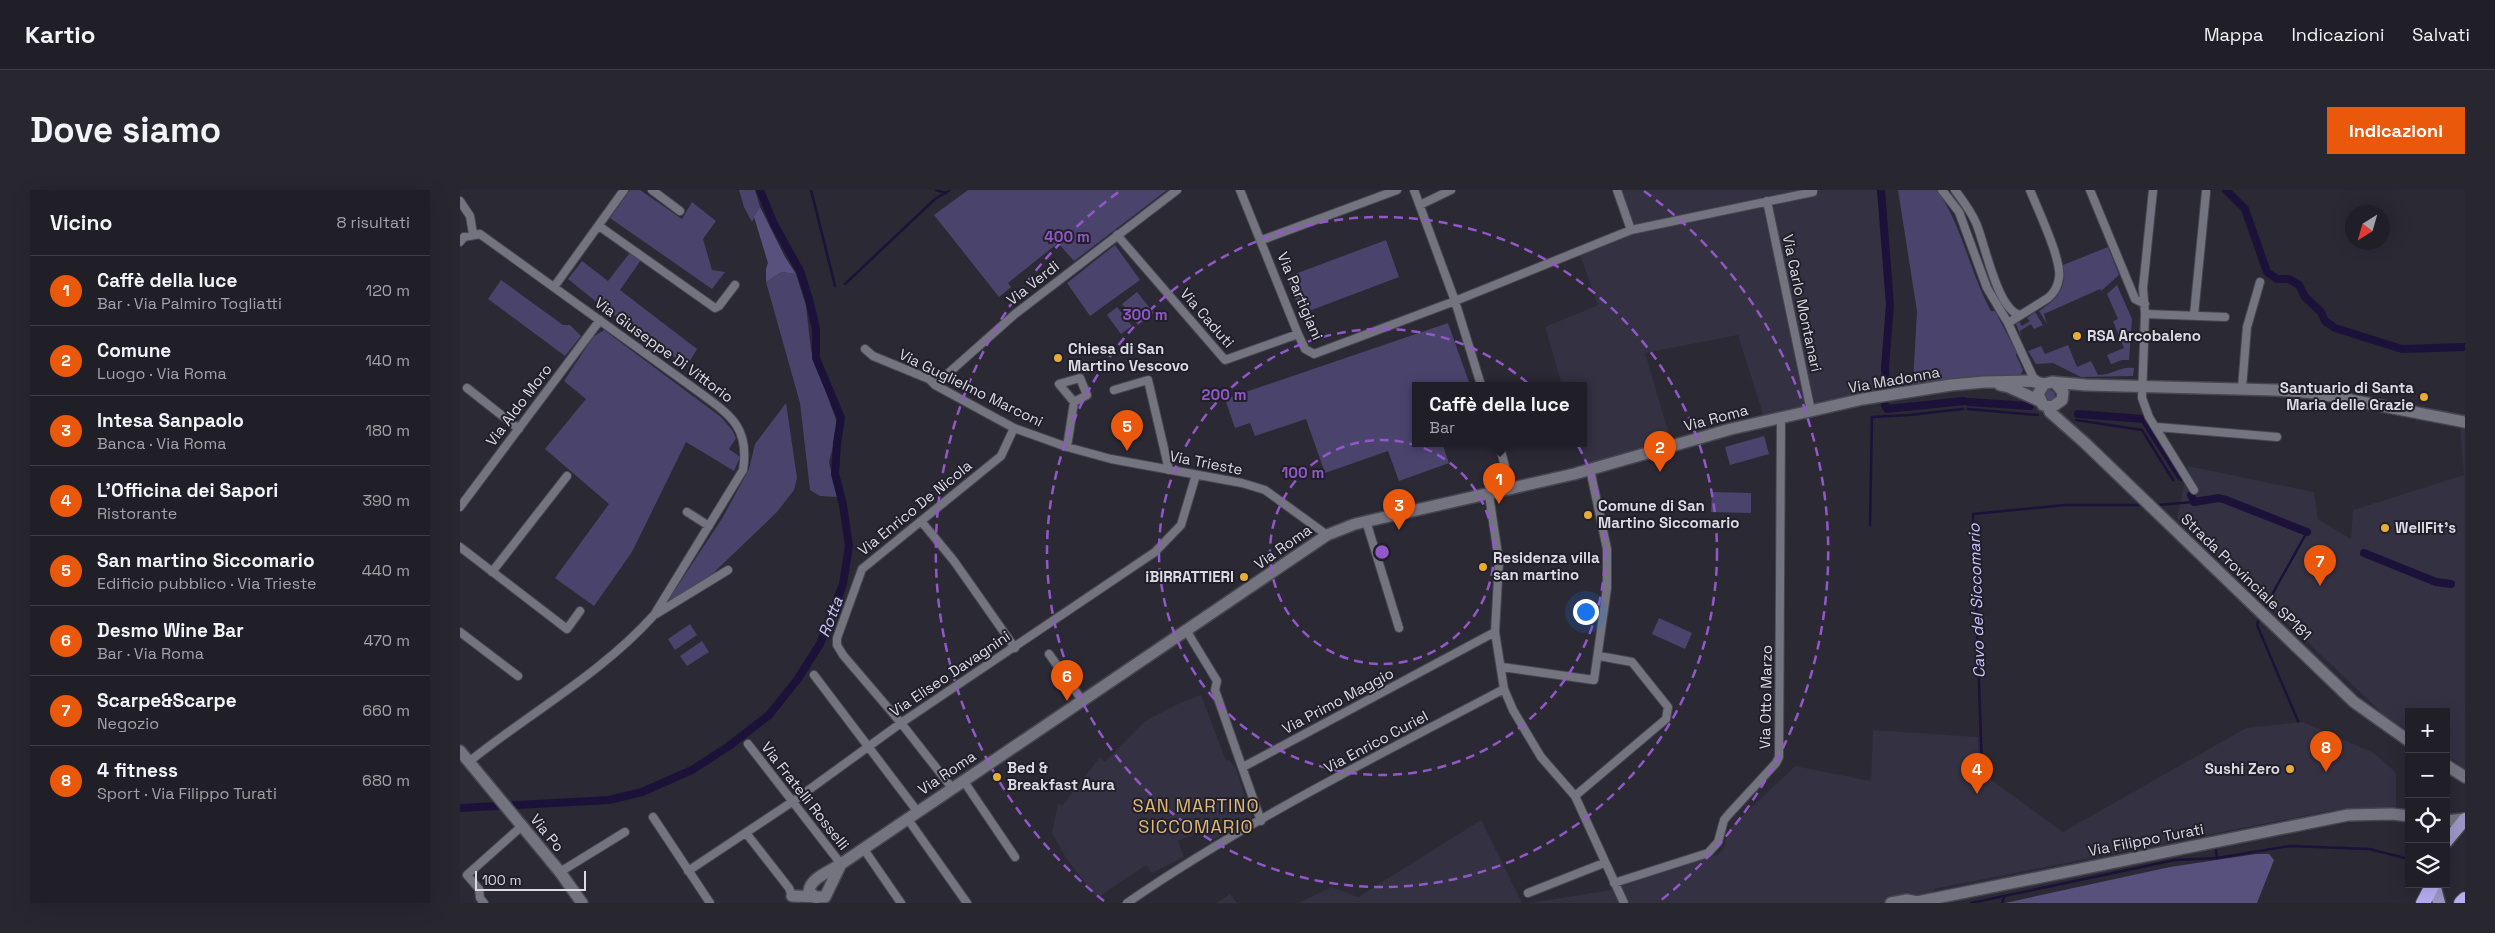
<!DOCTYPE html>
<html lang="it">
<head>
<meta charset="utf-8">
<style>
  :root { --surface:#201f27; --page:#28272f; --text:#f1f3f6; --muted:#a2a2a7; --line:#3d3d44; --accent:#ea580c }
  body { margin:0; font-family:"Space Grotesk",sans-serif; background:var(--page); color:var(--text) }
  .controls { position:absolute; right:15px; bottom:15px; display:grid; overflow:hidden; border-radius:0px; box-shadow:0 5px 20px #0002 }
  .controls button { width:45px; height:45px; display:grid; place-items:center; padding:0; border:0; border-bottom:1px solid var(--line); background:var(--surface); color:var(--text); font:25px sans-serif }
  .compass { position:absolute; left:1885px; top:15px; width:45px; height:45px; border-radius:50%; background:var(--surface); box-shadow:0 5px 20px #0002; rotate:217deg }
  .scale { position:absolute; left:15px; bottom:12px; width:111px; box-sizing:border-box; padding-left:5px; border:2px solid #dcdbe3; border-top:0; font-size:14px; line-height:18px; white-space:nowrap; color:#dcdbe3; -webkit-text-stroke:4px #201f2a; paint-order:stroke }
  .you { position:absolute; left:1125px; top:421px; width:18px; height:18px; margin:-12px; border:4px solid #fff; border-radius:50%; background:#1a73e8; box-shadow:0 0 0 8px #1a73e833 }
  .badge { display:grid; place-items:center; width:32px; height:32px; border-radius:50%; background:var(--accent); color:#fff; font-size:16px; font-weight:700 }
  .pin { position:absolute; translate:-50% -41px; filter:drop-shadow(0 1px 2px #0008) }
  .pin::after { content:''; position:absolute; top:26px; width:18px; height:15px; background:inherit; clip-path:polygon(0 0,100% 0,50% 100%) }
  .popup { position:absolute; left:952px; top:192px; width:175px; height:65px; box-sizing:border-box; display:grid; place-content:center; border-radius:0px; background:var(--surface); filter:drop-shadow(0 1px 4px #0005); font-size:16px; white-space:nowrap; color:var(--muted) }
  .popup b { font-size:19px; color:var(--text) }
  .popup::after { content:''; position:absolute; left:50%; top:100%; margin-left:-10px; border:10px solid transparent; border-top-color:var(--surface) }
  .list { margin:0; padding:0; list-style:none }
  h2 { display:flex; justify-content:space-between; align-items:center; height:65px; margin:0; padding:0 20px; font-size:21px }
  h2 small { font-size:16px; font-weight:400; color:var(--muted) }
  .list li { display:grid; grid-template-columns:32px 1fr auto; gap:15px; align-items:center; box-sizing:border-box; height:70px; padding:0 20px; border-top:1px solid var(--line) }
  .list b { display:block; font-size:19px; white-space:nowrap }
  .list p { margin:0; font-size:16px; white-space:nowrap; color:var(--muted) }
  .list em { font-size:16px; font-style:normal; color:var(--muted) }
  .icon { flex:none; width:28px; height:28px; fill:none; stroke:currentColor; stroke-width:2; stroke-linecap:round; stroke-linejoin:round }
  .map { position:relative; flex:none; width:2005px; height:713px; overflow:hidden; border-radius:0px }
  header { display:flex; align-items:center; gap:30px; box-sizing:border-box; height:70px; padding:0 25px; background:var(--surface); border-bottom:1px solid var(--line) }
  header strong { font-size:24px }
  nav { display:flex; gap:28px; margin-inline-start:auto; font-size:18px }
  .intro { display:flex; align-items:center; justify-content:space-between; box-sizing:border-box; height:120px; padding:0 30px }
  h1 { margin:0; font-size:35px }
  .button { padding:12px 22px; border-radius:0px; background:var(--accent); color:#fff; font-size:18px; font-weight:700 }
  main { display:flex; gap:30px; padding:0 30px }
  aside { flex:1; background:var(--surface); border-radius:0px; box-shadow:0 5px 20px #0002 }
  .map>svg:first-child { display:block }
  .built { fill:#333142 }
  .green { fill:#4a446d }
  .forest { fill:#58517e }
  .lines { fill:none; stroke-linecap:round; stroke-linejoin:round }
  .stream { stroke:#1c1239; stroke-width:2.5 }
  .canal { stroke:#1c1239; stroke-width:8 }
  .street-casing { stroke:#47464f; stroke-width:10 }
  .secondary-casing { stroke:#47464f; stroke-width:14 }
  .primary-casing { stroke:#47464f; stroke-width:15 }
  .highway-casing { stroke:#47464f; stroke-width:16 }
  .street { stroke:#747380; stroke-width:8 }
  .secondary { stroke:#747380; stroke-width:11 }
  .primary { stroke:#9d97c6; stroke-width:12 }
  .highway { stroke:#b8aff4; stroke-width:14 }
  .ring { fill:none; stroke:#9358c8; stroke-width:2.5; stroke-dasharray:9 6 }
  .poi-dot { fill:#e7ac37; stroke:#201f2a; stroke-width:2 }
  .labels { text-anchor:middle; stroke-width:4; stroke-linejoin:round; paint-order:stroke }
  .street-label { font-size:15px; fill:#dcdbe3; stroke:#201f2a }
  .poi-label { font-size:15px; font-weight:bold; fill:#dcdbe3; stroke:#201f2a; text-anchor:start }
  .water-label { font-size:16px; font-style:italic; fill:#cbc4ff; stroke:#201f2a }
  .quarter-label { font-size:18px; letter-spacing:1px; fill:#e3ba74; stroke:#201f2a }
  .centre { fill:#9358c8; stroke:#201f2a; stroke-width:2.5 }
  .ring-label { font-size:15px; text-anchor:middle; font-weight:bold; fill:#9358c8; stroke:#201f2a; stroke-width:4; stroke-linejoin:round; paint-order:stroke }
</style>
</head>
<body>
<header>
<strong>Kartio</strong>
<nav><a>Mappa</a><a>Indicazioni</a><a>Salvati</a></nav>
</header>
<div class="intro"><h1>Dove siamo</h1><a class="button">Indicazioni</a></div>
<main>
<aside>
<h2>Vicino<small>8 risultati</small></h2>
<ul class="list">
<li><span class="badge">1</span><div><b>Caffè della luce</b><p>Bar · Via Palmiro Togliatti</p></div><em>120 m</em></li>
<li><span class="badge">2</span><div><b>Comune</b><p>Luogo · Via Roma</p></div><em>140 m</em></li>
<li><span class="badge">3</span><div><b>Intesa Sanpaolo</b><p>Banca · Via Roma</p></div><em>180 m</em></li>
<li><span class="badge">4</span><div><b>L’Officina dei Sapori</b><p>Ristorante</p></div><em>390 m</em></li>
<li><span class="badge">5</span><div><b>San martino Siccomario</b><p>Edificio pubblico · Via Trieste</p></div><em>440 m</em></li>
<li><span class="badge">6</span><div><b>Desmo Wine Bar</b><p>Bar · Via Roma</p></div><em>470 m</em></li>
<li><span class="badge">7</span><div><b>Scarpe&amp;Scarpe</b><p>Negozio</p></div><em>660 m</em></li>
<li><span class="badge">8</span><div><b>4 fitness</b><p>Sport · Via Filippo Turati</p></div><em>680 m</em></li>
</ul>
</aside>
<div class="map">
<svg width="2005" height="713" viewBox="0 0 2005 713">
  <rect width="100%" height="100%" fill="#2a2934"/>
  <!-- built -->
  <path class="built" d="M1159,0H1417L1428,116L1423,201L1304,227L1278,145L1185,163L1211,251L1126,276L1119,253H1123V195H1102L1085,137L1138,115L1120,65L1172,43Z
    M2000,237L2005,238V578L1986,566V522H1949V541L1925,526L1717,328L1728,276L1854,302L1858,329L1891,349L1893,320L2004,285Z
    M741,505L766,571L769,570L776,579L792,628L749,652L742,641L718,651L724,667L692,683L686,675L637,708L606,668L592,643L598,613L602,616L640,567L645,572L685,531L720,513Z
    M1843,532L1914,563L1936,583V617L1869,621L1474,699L1475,713H1069L1150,700L1257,665L1263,660L1269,639L1335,576L1411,591L1413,540L1518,547L1519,581L1603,642L1786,538Z
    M1021,630L1062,713H838L872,697L898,707Z
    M770,704L777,713H756Z"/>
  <!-- green -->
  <path class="green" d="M170,0H180L222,29L232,12L256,31L243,49L252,80L265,82L252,99L150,28Z
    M279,0H295L300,17L292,32L284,17Z
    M508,0H707L614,71L598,53L548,93L551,97L539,107L474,25Z
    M1438,0H1477C1503,37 1509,81 1531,121H1535L1557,163L1556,165L1563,180L1560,186L1506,187L1453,194L1457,121Z
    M926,50L939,87L841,124L827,87Z
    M655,55L680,90L630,126L607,93Z
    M1648,57L1659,85L1641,101L1640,99L1584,124L1587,134L1579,121C1597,110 1608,97 1603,75Z
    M172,60L183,67L160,100L237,159L227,176L144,118L108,89L122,71L148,91Z
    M322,82L336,84L346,116L351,160L376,230L377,241L369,272L377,307L360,306L350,300L340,213L306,92Z
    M41,90L103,135H110L121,146L105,166L28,109Z
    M1657,95L1672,129L1669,170H1662L1651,174L1647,165L1664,158L1653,131L1658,129L1647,104Z
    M677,102L694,123L678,135L662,114Z
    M657,117L672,136L661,144L647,125Z
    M1575,122L1583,135L1574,139L1571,134L1560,141L1561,147L1556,134L1559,132L1562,136L1570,131L1567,128Z
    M988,133L1010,195H955V253H982L989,273L939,291L928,261L865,283L846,229L795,246L790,233L775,238L765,209Z
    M144,140L261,227L272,240L276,248L269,259L280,267L274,281L226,252L172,362L134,416L95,388L149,314L85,259L126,209L104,191L133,147Z
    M1608,155L1617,177L1631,171L1638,185C1652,185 1660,176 1674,178L1673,186L1621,187L1593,173L1576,174L1568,161L1581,156L1585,164Z
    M1583 206a6 6 0 1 1 12 0a6 6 0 1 1-12 0Z
    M326,213L337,288L334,300L317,322L245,391L207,412L263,327L289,279L295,254Z
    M1304,246L1309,264L1270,275L1265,257Z
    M1252,302L1291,303V323L1251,322Z
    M1199,428L1232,443L1225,459L1192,444Z
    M230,434L237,445L215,460L208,449Z
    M242,451L249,462L227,476L220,466Z"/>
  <!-- forest -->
  <path class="forest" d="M300,17L325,67L336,84L322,82L306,92V79L308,73L294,27Z
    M1796,664H1809L1814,670L1797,713H1545L1710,677Z"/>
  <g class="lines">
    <!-- stream -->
    <path class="stream" d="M351,0L375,96
      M476,0L486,3
      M385,94L475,9L490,0
      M1508,219L1578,225
      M1616,230L1682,240L1713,290
      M1697,315L1734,312
      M1410,335L1412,227L1449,225L1503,219
      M1804,419L1847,342
      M1799,429L1797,435L1838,531
      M1522,579L1513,324L1606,315H1683
      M1756,660L1757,668
      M1511,713L1715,670L1757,668L1830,656L1909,659L1949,669
      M1542,713L1544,707"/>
    <!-- canal -->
    <path class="canal" d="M1421,0L1430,115L1425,177L1426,200
      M1766,0L1785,19L1807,82L1817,89H1829L1839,95L1845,107L1861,122L1865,131L1875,138L1942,159L2005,157
      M1509,212L1570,216
      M1425,215L1427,219L1504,211
      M1618,224L1684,229L1721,287
      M1731,305L1734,312L1759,308L1766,310L1847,342
      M1904,363L1976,392L1991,394
      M0,618L149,610L182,602L232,580L269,556L309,525L337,490L360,454L383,394L389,356L383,315L375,284L377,253L381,228L356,168V139L349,109L340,81L314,34L300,0"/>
    <!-- street casing -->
    <g class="street-casing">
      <path id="street" d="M192,0L220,21
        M780,0L838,144L845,159L854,164L995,111L1171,40L1353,2V0
        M954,0L995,111L1021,195
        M1157,0L1171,40
        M1482,0L1499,22L1527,98L1548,133L1573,187L1578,191
        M1495,0C1503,11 1511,21 1516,33C1525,53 1537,120 1560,125
        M1630,0L1675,109L1685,114
        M1693,0L1683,98L1685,124L1682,208L1689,227L1734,300
        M0,11L10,26L13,44
        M1307,11L1351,221
        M960,15L991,0
        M139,36L255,118L259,116L275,95
        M657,45L765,170L838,144
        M802,50L937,0
        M0,52L4,47L20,44L239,202C270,225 290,237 283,280L194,425C141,484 71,522 10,571
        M94,97L164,0
        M1685,124L1765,127
        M1734,125L1746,2
        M1548,133L1588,108C1594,103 1598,96 1599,88C1602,70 1578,20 1570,0
        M405,159L413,166L469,189L475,195L554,238L607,257L651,269L782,293L805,300L867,345
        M620,188L627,205L614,212L599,194Z
        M475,195L555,124L717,0
        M7,198L59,239
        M1782,198L1787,137L1800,92
        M654,200L688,190L709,280
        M1697,237L1817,247
        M1039,253L1051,300
        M607,257L614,212
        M1029,305L1039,371L1035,442L1044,499L1053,520L1081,567L1115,606L1164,713
        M0,317L140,130
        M227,322L249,336
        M461,331L494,371L555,458
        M906,331L939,438
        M0,357L107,439L120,421
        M32,382L107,286
        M196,424L268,380
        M726,440L757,491L755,500L801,631
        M0,442L58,486
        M589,464L622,510
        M1042,477L1134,490L1147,398V359L1130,279
        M354,485L457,621
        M288,554L381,674
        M783,577L1035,442
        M503,590L555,667
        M492,598L441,533L383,465L377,455V448L402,379L541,266L554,238
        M1115,606L1206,529L1208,517L1172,472L1139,466
        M193,627L250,713
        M447,628L507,713
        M286,643L329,698L332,706
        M403,658L441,713
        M228,681L332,612L441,533L695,362L721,335L736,285
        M100,682L165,642
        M1154,693L1248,663L1258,652L1264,630L1269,624L1316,573L1319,567L1321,227
        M1068,703L1144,673
        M24,713L20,708L19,699L7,685L62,636
        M667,713C786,631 917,566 1044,499"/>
    </g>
    <!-- secondary casing -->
    <g class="secondary-casing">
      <path id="secondary" d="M1596,194L1603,202L1602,210L1592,217L1583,215L1578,204L1584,194L1592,192L1626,195L1816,200L1855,203L2005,232
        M1540,195L1549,197L1580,211
        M1588,217L1590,222L1625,253L1894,512L1949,551
        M0,561L100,682L122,713
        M1986,575L2005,587
        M1986,631L2004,629
        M332,706L365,707L380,676
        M356,708L349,701C350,688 371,681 381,674L867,345L895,334L1114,284L1271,239L1403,209L1491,195L1524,192L1570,191L1584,194
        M1431,713L1447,710L1457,712L1888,625L1932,624L1949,626"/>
    </g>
    <!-- primary casing -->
    <g class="primary-casing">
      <path id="primary" d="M1986,652L2005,629
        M1974,694L1979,713"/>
    </g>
    <!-- highway casing -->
    <g class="highway-casing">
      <path id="highway" d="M1963,713L1973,694
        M2001,713L2005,709"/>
    </g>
    <!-- street -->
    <use href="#street" class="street"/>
    <!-- secondary -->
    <use href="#secondary" class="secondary"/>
    <!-- primary -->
    <use href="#primary" class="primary"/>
    <!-- highway -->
    <use href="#highway" class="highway"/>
  </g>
  <!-- distance rings -->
  <g class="ring">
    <circle cx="922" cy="362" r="112"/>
    <circle cx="922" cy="362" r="223"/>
    <circle cx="922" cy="362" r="335"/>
    <path d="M644 711A446 446 0 0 1 660 1M1184 1A446 446 0 0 1 1200 711"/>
  </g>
  <!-- markers -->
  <g class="poi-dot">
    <circle cx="1617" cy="146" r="5"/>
    <circle cx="598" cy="168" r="5"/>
    <circle cx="1964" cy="207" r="5"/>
    <circle cx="1128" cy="325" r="5"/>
    <circle cx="1925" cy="338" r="5"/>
    <circle cx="1023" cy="377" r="5"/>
    <circle cx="784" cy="387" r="5"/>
    <circle cx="1830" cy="579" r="5"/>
    <circle cx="537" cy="587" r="5"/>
  </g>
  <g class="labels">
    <!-- street labels -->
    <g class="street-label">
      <text transform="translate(573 93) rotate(-38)" y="5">Via Verdi</text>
      <text transform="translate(840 106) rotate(67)" y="5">Via Partigiani</text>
      <text transform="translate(1342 113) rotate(78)" y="5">Via Carlo Montanari</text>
      <text transform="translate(747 128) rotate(49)" y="5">Via Caduti</text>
      <text transform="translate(204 160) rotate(36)" y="5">Via Giuseppe Di Vittorio</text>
      <text transform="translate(1434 190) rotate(-10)" y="5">Via Madonna</text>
      <text transform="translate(511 198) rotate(26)" y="5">Via Guglielmo Marconi</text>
      <text transform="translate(59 215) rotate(-53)" y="5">Via Aldo Moro</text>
      <text transform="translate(1256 228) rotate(-15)" y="5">Via Roma</text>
      <text transform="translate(746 273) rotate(11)" y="5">Via Trieste</text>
      <text transform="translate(455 318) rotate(-39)" y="5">Via Enrico De Nicola</text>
      <text transform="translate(823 357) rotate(-35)" y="5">Via Roma</text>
      <text transform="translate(1786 387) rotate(44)" y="5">Strada Provinciale SP181</text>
      <text transform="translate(490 484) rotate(-34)" y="5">Via Eliseo Davagnini</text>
      <text transform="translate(1306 507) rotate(-89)" y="5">Via Otto Marzo</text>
      <text transform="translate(878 511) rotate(-28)" y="5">Via Primo Maggio</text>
      <text transform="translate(916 552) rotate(-28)" y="5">Via Enrico Curiel</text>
      <text transform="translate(487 583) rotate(-34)" y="5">Via Roma</text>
      <text transform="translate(345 606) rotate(52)" y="5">Via Fratelli Rosselli</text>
      <text transform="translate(87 643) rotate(51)" y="5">Via Po</text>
      <text transform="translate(1686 650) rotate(-11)" y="5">Via Filippo Turati</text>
    </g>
    <!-- poi labels -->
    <g class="poi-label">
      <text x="1627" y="151">RSA Arcobaleno</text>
      <text x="608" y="164">Chiesa di San<tspan x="608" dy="17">Martino Vescovo</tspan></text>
      <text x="1954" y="203" text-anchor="end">Santuario di Santa<tspan x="1954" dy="17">Maria delle Grazie</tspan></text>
      <text x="1138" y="321">Comune di San<tspan x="1138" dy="17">Martino Siccomario</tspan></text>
      <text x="1935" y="343">WellFit's</text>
      <text x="1033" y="373">Residenza villa<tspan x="1033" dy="17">san martino</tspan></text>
      <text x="774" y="392" text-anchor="end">iBIRRATTIERI</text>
      <text x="547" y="583">Bed &amp;<tspan x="547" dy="17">Breakfast Aura</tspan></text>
      <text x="1820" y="584" text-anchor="end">Sushi Zero</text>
    </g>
    <!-- water labels -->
    <g class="water-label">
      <text transform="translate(1516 411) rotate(-92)" y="6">Cavo del Siccomario</text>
      <text transform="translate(370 427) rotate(-69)" y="6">Rotta</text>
    </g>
    <!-- quarter labels -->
    <g class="quarter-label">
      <text x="736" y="622">SAN MARTINO<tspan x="736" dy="21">SICCOMARIO</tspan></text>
    </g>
  </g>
  <circle cx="922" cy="362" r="8" class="centre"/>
  <g class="ring-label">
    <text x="607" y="52">400 m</text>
    <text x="685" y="130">300 m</text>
    <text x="764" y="210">200 m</text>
    <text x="843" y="288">100 m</text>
  </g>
</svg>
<div class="controls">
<button>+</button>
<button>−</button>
<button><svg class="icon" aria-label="locate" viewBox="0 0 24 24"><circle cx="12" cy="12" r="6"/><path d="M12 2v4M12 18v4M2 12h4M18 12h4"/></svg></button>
<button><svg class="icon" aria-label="layers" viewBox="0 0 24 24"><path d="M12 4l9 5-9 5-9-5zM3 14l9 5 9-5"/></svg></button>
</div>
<svg class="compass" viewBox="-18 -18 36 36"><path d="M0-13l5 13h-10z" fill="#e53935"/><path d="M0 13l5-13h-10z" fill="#a2a2a7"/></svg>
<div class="scale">100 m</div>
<div class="you"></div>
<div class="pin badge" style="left:1039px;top:314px">1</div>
<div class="popup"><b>Caffè della luce</b>Bar</div>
<div class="pin badge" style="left:1200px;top:282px">2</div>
<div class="pin badge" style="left:939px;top:340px">3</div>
<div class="pin badge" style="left:1517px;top:604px">4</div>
<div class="pin badge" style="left:667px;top:261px">5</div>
<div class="pin badge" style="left:607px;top:511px">6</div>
<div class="pin badge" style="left:1860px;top:396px">7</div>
<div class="pin badge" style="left:1866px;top:582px">8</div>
</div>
</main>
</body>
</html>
